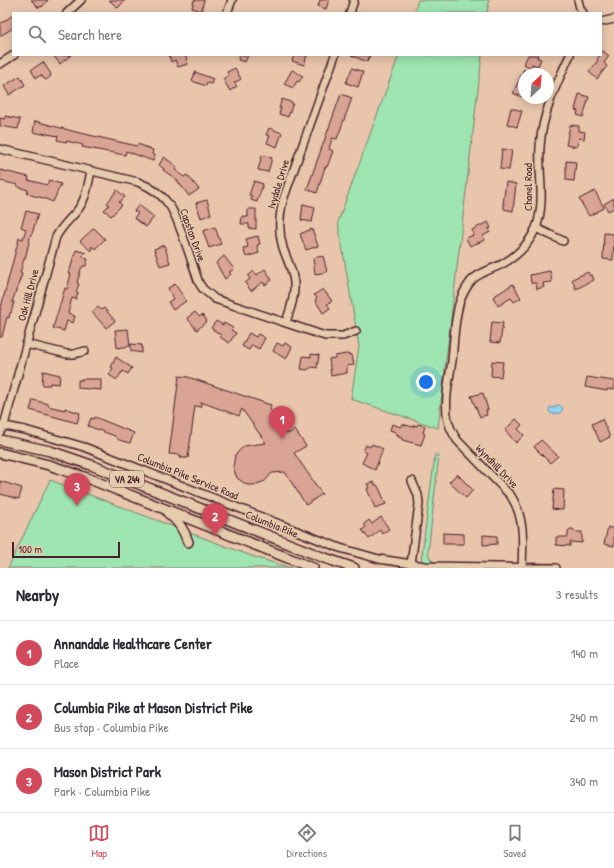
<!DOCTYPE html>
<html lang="en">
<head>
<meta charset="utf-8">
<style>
  :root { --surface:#fff; --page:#f7f7f7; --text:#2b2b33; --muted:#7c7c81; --line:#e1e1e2; --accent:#d1495b }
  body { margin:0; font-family:"Patrick Hand",sans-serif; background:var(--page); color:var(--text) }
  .compass { position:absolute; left:518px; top:68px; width:36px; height:36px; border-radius:50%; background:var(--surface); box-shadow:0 2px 10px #0003; rotate:26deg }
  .scale { position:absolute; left:12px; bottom:10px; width:108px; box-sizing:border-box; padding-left:4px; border:2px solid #4a1f2b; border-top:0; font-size:11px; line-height:14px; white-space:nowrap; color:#4a1f2b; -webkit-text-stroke:3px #e6cbad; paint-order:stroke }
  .you { position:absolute; left:426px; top:382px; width:14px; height:14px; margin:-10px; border:3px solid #fff; border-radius:50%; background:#1a73e8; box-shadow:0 0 0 6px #1a73e833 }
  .badge { display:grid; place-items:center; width:26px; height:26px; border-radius:50%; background:var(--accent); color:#fff; font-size:13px; font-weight:700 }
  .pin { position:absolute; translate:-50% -33px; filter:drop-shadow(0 1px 2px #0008) }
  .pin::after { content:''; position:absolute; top:21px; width:14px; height:12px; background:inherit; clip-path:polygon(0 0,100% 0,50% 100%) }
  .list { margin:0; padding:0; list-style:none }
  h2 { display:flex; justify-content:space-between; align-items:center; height:52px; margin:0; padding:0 16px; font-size:17px }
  h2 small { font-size:13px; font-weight:400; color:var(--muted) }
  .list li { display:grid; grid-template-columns:26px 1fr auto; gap:12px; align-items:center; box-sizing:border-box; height:64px; padding:0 16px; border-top:1px solid var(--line) }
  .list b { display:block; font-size:15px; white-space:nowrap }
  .list p { margin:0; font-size:13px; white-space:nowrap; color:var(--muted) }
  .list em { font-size:13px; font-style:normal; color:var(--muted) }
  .icon { flex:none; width:22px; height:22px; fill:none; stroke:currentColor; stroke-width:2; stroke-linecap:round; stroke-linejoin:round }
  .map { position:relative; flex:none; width:614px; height:568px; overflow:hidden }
  .search { position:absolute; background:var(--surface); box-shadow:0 2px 10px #0003; left:12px; right:12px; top:12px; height:44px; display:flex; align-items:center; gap:10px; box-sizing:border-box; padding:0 14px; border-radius:0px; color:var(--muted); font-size:15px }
  .sheet { height:244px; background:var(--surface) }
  nav { display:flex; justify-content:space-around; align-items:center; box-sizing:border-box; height:56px; border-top:1px solid var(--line); background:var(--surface); font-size:11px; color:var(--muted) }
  nav a { display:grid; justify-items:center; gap:2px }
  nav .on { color:var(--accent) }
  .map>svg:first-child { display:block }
  .green { fill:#9fe5b2; stroke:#74826e }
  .water { fill:#92d5f4; stroke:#758ca4 }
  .building { fill:#daa495; stroke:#4a1f2b }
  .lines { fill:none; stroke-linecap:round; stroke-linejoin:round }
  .minor-casing { stroke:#4a1f2b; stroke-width:10 }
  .major-casing { stroke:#4a1f2b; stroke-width:12 }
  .minor { stroke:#e6cbad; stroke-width:7 }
  .major { stroke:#e6cbad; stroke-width:9 }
  .labels { text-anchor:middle; stroke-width:3; stroke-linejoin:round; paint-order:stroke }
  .shield { fill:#e6cbad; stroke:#795352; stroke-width:1 }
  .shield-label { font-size:10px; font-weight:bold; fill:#4a1f2b }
  .street-label { font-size:11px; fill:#4a1f2b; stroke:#e6cbad }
</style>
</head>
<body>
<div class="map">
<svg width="614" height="568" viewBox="0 0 614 568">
  <rect width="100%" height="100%" fill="#e9c6ab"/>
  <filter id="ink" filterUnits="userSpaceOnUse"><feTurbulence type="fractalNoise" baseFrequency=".025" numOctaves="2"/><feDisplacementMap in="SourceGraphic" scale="8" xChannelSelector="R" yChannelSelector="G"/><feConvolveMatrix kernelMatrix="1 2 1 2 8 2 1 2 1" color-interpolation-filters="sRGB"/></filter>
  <g filter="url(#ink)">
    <!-- green -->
    <path class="green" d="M418,0H489L487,13H414Z
      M399,55H482L438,428L351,399L359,346L338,222Z
      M435,455H439L428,553L431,560L436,563L421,562Z
      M50,480L254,557L291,568H8Z"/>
    <!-- water -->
    <path class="water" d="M557,405H559L563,408C562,414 555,415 550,413L549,410L550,407L555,408Z"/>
    <!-- building -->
    <path class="building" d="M31,0H48L42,7L41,6L39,8Z
      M109,0H125L118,8Z
      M194,0H204L201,11L192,8Z
      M320,0H329L326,9L318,6Z
      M13,15V28L0,36V24Z
      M603,51L609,56L604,63L607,66L597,79L589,72L598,60L597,59Z
      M53,55H71L60,64Z
      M169,55H187V56L186,57L188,64L178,67L175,60L171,62Z
      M240,55H248L245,62L238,60Z
      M294,55H307L304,65L292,61Z
      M351,55H370L367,62Z
      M528,55H538L537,58L541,59L538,66L532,64L531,68L524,64Z
      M43,62L51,74L50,75L51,76L46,80L44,79L41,75L36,78L31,70Z
      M235,68L241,79L234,83L237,86L230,91L223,79L229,75L227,72Z
      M352,68L363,72L358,87L346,83Z
      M524,69V93L522,97L513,93Z
      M292,70L303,76L299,82L297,81L293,88L284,84Z
      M195,72L213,79L211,84L207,83L206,86L192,81Z
      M20,76L25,85L9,95L4,86Z
      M341,94L352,98L337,139L332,138L329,149L333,151L327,167H325L317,193L307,189Z
      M579,94L589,97L583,117L577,115L578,111L575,110Z
      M282,99L293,103L288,117L279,114L281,108H279Z
      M511,108L522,111L517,127L507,124Z
      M5,116L20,119L18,129L0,126V118L5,119Z
      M35,121L76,132L137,146L138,144L153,150L152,154L155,155L153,161L126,151L125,155L119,154L82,147L83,145L67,141L66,142L57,140L58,136L42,133V134L33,132Z
      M570,125L579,126V131L585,132L584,139L579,138L577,147L566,145Z
      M269,128L282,133L277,147L267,143L270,136L266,135Z
      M502,149L512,150L509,170L500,169Z
      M262,155L272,158L268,172L258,170Z
      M164,157L177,167L175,170L184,177L187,175L199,189L189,196L176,179L163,170L164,169L159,165Z
      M566,161L576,162L574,181L566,180Z
      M0,170L29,177L28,180L47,185L49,180L61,184L53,202L43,198L27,194L28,190L18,187V185L0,181Z
      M254,181L263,184L257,202L251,200L252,196L249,195Z
      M506,182L516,184L513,211L504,209V204H503Z
      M117,190L125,197L119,202L122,205L111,216L104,210L109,205L107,203Z
      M595,191L604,208L589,216L579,199Z
      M614,198V208L608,211L604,204Z
      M207,200L211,214L201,218L196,203Z
      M303,204L315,207L312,222L301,220Z
      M139,205L154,217L146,227L134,218L138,213L134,211Z
      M248,209H256V229L249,228V224H241L242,216L248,217Z
      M26,211L38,214L32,234H31L25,259H24L20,273L22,274L12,302H14L11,313H10L9,318L7,317L2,337H0V311L19,238L23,239L26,229L21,227Z
      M488,222L491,228L488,229L490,232L483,236L485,240L470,246L466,238L474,235L472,230Z
      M215,227L221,244L209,248L203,231Z
      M94,228L105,239L95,249L92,246L91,251L80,241Z
      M312,229L318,246L306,250L300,234Z
      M604,233L614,234L613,260L603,259Z
      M258,236L260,244L257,245L259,253L246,257L243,248L248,247L246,239Z
      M164,245L170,263L160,266L154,249Z
      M76,250L86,253L82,257L88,259L86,266H83L81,269L77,283L79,284L76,292H78L76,299L72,298L68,313L75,316L73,323L67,321L64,331L53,328L65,288L67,289L71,274L69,273Z
      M224,256L234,269L229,272L231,274L225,279L216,263Z
      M323,256L327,272L315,274L313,258Z
      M265,269L272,280L265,285L263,282L251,291L245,283L250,279L248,276L254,271L257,275Z
      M550,271L552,282L543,283L544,287L537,289L536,283H531L530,275Z
      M588,272L590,276L592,275L594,280L576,289L572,279Z
      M175,284L186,301L173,310L168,302L173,299L168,288Z
      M513,284L521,298L514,302L511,298L498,306L493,297Z
      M323,289L332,301L327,304L330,308L323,313L315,300L317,298L314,295Z
      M98,307L101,310L104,308L115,321L106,328L92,312Z
      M195,312L199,317L202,315L207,321L197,330L187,318Z
      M216,321L223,325L224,323L233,328L231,330L236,333L229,343L220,337L221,335L211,328Z
      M492,322L503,323L500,343L490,342Z
      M128,329L130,346L117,348L115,330Z
      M249,333L256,337L258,334L265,338L259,349L252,345L249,350L242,346Z
      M277,343L283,346L285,343L292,347L286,359L273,351Z
      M131,344L142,345V353L131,351Z
      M311,354L319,355L317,368L312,367L307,370L301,369L303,356L311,357Z
      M346,354L352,355L354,365L347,366V373L331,376L329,359L335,358V356Z
      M116,357L132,368L128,374L123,371L122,373H121L117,380L109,375L113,368L111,367Z
      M492,361L503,362L501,377L491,376Z
      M43,371L60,375L59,384L50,383V385H42Z
      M179,376L188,377L271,405L270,409L287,434L295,430L306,446L294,453L322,494L306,505L285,472L272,473L265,481L254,485H247L237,478L233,467L235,455L244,446L266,443L242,409L239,416L201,402V407L195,406L188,458H180L181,455L169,454Z
      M587,377L614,381V390L607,389V391L585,387Z
      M81,379H101V390L78,388V380H82Z
      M483,393L488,410H486L487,415L480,417L471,396Z
      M33,400L49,404L48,406L65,410V408L80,413L77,423L30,410Z
      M95,417L134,433L130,443L119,440L115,436L88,426L91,418L94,419Z
      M516,419L522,425L518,429L524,435L516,443L505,430Z
      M602,419L610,437L600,442L592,424Z
      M392,424L401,427L402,424L413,427L414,425L417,426L418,424L425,426L423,433L425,434L421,445L402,440V438L398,437L399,435L396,434V432L390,430Z
      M541,440L558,456L550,463L534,447Z
      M372,444L383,449L375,470L362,463L367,453L363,451L366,445L370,447Z
      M457,474L473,490L466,498L449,482Z
      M0,481L22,488L19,499L0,494Z
      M374,482L375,485H377L379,488L386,504L375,508L367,489L369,488L367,484Z
      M554,489L564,490L563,510L552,509Z
      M381,517L389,529L382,534L380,530L369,539L362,530L366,527L364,524L369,520L372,524Z
      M608,527L614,529V546L604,544Z
      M570,529H573L576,532H582V543L570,542V546L556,545V537H568V531Z
      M443,533L464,534V544H443Z
      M483,535L497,536V544L483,545Z"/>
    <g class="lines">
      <!-- minor casing -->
      <g class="minor-casing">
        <path id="minor" d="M578,0L580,8L583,13
          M67,13L81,0
          M227,13L232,0
          M350,13L354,0
          M601,22L614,19
          M0,64L14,55
          M0,149L138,182C169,194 175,212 185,242C190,255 194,269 199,283L203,289L215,299L325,336H343L356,331
          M536,228L563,241
          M286,322C290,310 295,297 294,283C293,270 287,260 283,248C278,231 279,214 284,197L335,55
          M26,344L67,354H74L85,351
          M0,425L25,430L84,447L340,548L379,559L425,566L556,568
          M0,432L4,425L56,237C61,227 68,221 76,212C86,201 88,185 91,171
          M411,564L419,504L418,495L412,481
          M522,567C523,542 525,518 511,496L457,440C453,434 450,428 448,421C444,402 449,380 452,361C454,341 454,320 460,301C463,293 467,286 472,280C481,271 494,269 504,263C518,255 530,242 536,228C546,202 538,173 540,147C542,114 556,85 570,55"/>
      </g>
      <!-- major casing -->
      <g class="major-casing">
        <path id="major" d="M0,440L50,451L91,465L322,557L354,568
          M0,453L49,465L87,478L313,568
          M168,513C179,521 184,530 188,542"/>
      </g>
      <!-- minor -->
      <use href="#minor" class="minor"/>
      <!-- major -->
      <use href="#major" class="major"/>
    </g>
  </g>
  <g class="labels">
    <!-- shield labels -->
    <rect class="shield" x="110" y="471" width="34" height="16" rx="3"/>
    <g class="shield-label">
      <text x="127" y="483">VA 244</text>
    </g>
    <!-- street labels -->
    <g class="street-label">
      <text transform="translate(278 184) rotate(-73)" y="4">Ivydale Drive</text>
      <text transform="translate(528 187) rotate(-90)" y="4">Chanel Road</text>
      <text transform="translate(193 235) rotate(70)" y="4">Capstan Drive</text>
      <text transform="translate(28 295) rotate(-75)" y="4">Oak Hill Drive</text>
      <text transform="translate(497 466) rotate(46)" y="4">Wyndhill Drive</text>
      <text transform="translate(188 476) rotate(22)" y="4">Columbia Pike Service Road</text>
      <text transform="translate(272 524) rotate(22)" y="4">Columbia Pike</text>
    </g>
  </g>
</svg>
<svg class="compass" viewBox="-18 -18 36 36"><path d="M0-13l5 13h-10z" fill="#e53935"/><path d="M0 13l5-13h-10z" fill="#7c7c81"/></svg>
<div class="scale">100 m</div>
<div class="you"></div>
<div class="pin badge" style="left:282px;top:439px">1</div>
<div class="pin badge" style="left:215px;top:536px">2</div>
<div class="pin badge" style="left:77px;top:506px">3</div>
<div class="search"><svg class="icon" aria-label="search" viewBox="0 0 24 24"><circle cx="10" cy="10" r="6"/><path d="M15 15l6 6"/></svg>Search here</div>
</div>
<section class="sheet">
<h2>Nearby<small>3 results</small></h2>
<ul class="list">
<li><span class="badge">1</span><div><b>Annandale Healthcare Center</b><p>Place</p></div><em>140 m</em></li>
<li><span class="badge">2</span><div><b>Columbia Pike at Mason District Pike</b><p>Bus stop · Columbia Pike</p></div><em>240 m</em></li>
<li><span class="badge">3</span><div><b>Mason District Park</b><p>Park · Columbia Pike</p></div><em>340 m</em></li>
</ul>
</section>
<nav>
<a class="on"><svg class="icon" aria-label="map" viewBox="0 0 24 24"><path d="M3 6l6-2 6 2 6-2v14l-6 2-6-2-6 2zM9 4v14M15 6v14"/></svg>Map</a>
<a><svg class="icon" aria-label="directions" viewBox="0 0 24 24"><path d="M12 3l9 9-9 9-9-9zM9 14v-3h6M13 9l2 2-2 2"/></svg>Directions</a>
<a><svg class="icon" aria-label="saved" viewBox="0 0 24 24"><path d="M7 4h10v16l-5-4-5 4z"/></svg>Saved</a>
</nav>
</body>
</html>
